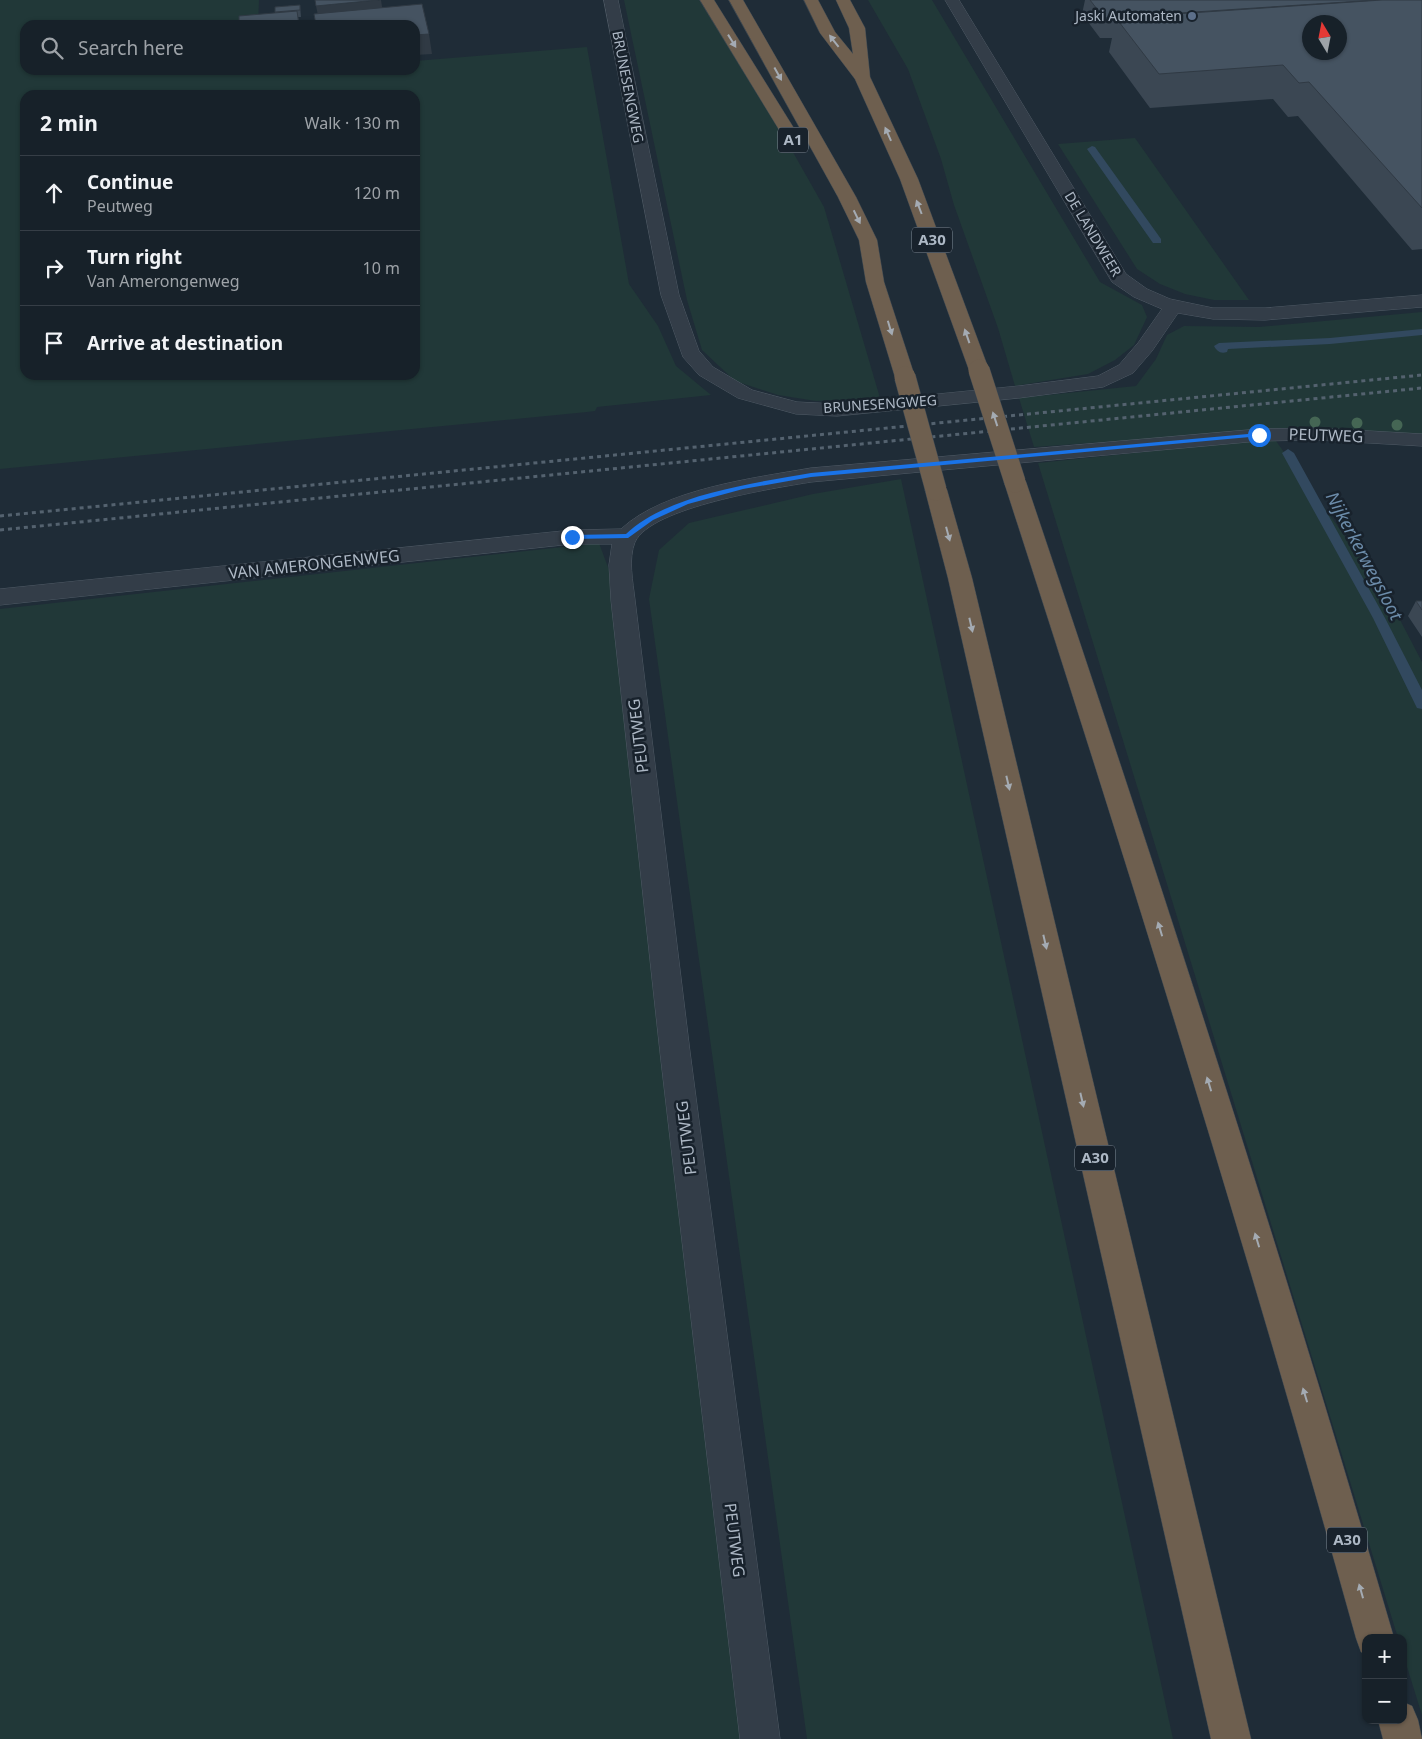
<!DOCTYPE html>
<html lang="en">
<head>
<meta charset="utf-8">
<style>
  :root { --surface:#172129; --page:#242e35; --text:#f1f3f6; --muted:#9ea3a8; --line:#363e46 }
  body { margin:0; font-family:"Noto Sans",sans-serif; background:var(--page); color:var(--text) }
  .controls { position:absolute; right:15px; bottom:15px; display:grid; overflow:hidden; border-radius:10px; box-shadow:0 1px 4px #0004 }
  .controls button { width:45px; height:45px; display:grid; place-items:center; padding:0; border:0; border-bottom:1px solid var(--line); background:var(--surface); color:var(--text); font:25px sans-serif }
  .compass { position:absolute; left:1302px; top:15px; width:45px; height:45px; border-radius:50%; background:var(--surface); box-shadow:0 1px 4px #0004; rotate:350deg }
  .stop { position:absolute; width:15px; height:15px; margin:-11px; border:4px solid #1a73e8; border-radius:50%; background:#fff }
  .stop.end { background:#1a73e8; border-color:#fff; box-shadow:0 1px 5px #0008 }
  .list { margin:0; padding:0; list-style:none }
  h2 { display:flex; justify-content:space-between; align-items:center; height:65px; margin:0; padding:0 20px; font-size:21px }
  h2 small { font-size:16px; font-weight:400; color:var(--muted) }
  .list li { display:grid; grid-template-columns:32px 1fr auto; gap:15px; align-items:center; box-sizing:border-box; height:75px; padding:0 20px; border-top:1px solid var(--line) }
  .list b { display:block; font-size:19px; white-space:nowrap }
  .list p { margin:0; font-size:16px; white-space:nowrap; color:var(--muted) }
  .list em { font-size:16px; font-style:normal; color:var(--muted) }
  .icon { flex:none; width:28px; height:28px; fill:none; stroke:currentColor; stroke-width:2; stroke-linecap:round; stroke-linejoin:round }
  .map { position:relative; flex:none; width:1422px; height:1739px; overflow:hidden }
  .search { position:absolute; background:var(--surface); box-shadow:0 1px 4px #0004; left:20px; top:20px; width:400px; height:55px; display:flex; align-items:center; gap:12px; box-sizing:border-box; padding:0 18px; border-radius:15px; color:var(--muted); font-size:19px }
  .panel { position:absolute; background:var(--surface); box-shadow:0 1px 4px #0004; left:20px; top:90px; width:400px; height:290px; border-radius:15px }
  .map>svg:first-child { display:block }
  .green { fill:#213838; fill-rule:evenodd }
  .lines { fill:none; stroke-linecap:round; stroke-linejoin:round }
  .stream { fill:#32495f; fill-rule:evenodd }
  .street-casing { stroke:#505b66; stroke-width:1 }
  .highway-casing { stroke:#3d4852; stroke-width:1 }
  .street { fill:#333d48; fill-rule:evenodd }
  .highway { fill:#6e5f4f; fill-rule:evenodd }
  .rail { stroke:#54626f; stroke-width:3; stroke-dasharray:4 4; stroke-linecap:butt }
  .highway-bridge-casing { stroke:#3d4852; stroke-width:22; stroke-linecap:butt }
  .highway-bridge { stroke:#6e5f4f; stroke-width:21 }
  .tree { fill:#456654 }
  .wall { fill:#3b4753 }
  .shaded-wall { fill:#303a44 }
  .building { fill:#455361; stroke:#303a44; fill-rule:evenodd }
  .oneway { fill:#a4abb3 }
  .route { fill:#1a73e8 }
  .service-dot { fill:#5c6f8a; stroke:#18222c; stroke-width:2 }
  .labels { text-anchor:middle; stroke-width:5; stroke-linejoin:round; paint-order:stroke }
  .far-poi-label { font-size:14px; fill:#adb8c5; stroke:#18222c; text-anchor:end }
  .far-street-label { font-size:14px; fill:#adb8c5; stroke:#18222c }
  .shield { fill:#18222c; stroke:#808b97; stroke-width:1 }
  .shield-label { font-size:15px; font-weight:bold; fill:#adb8c5 }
  .street-label { font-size:16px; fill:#adb8c5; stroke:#18222c }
  .water-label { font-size:18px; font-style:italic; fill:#6c8caa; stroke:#18222c }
</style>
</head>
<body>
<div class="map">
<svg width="1422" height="1739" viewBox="0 0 1422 1739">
  <rect width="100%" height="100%" fill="#1f2c37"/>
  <!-- green -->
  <path class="green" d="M0,0H259L258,25H25V70H257V75L312,70H415V61L587,47L629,284L658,326L676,366L711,395L597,407L595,411L587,412L0,469ZM25,95H415V375H25Z
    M624,0H699L760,94L824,207L880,398L816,401L778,395L735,381L702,350L687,300Z
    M868,0H932L1100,282L1142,305L1147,317L1134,345L1115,360L1088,374L1015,386L998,328L954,205L941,159L908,69Z
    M1135,138L1249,300H1214L1185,294L1160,284L1137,269L1058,144Z
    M1422,312V435L1300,428L1034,447L1019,398L1136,386L1156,359L1167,335L1184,326L1259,327Z
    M1260,440L1276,441L1386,593L1422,662V1715L1403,1654V1638H1398L1038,463Z
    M901,479L1173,1739H807L649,599L659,550L689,523L813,494Z
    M599,543L609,570L748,1739H0V609Z"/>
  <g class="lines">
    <!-- stream -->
    <path class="stream" d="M1092,146L1095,147L1161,239V243H1153L1087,149Z
      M1422,329V335L1330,344L1228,349L1227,352C1220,354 1217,351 1214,346L1219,343L1330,338Z
      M1288,449L1294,453L1385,618L1422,690V709L1417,708L1415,704L1373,618L1282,453Z"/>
    <!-- street casing -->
    <g class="street-casing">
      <path id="street" d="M604,0H618L679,295L699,351L713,367L752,390L797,402L837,404L1019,386L1098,376L1119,365L1138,343L1162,309L1134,297L1112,282L945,0H959L1126,274L1147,289L1170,299L1213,308H1265L1422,295V307L1265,320L1213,319L1178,313L1152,351L1133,373L1103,387L1019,398L837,416L796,414L738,398L699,375L683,357L661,295Z
        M1317,428L1422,434V446L1317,440L1259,441L811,482C775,488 651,507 635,542C628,559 633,582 635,600L690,1052L780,1739H740L660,1052L611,600L609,565L612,544H572L0,605V589L572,530L621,529C664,489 754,478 811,468L1259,429Z"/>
    </g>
    <!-- highway casing -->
    <g class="highway-casing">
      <path id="highway" d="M700,0H714L805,146L803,150H791L789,146Z
        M729,0H743L856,197L877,240L884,282L915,377L912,381L905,383L898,381L895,377L866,282L859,240L838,197Z
        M804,0H818L835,32L853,54L849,28L836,0H850L865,28L870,77L918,179L989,370L986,374L979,376L972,374L969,370L900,179L855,79L820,33Z
        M1015,475L1023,477L1026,482C1155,865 1281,1249 1394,1638H1366V1654L1361,1652L1356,1638C1248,1250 1128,865 1004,482L1007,477Z
        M936,483L944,485L947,490L972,578L1251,1739H1211L948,578L925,490L928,485Z
        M1403,1702L1412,1706L1418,1720L1422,1739H1383L1378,1720H1403Z"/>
    </g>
    <!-- street -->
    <use href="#street" class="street"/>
    <!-- highway -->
    <use href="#highway" class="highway"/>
    <!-- rail -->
    <path class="rail" d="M0,516L1422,375
      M0,530L1422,388"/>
    <!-- highway-bridge casing -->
    <g class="highway-bridge-casing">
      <path id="highway-bridge" d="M979,370L1015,482
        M905,377L936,490"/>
    </g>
    <!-- highway-bridge -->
    <use href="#highway-bridge" class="highway-bridge"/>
  </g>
  <!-- trees -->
  <g class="tree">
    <circle cx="1315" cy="422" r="5.5"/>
    <circle cx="1357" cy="423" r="5.5"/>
    <circle cx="1397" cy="425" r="5.5"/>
  </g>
  <!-- wall -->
  <path class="wall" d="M1085,0H1422V249L1412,250L1298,116L1288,117L1273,99L1150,108L1109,52L1112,38H1100L1082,14Z
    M300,5L301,17H298L300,25L239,24L275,13V7Z
    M1416,601H1422V637L1408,616Z"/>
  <!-- shaded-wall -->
  <path class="shaded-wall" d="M381,0L384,20L320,25L316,6Z
    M429,34L432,54L415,55V35Z"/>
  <!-- building -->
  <path class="building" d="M315,0H378L316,6Z
    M1090,0H1376L1104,18Z
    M1382,0H1422V208L1309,82L1299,83L1283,65L1159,74L1116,18ZM1310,22H1340V52H1310Z
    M422,4L429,34L415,35V25H316L314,14Z
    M300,5V10L275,12V7Z
    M297,11L299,25H231L239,24V16Z
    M1416,601H1422V610Z"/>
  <!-- one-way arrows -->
  <defs><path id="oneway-solid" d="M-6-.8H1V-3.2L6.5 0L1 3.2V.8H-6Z" transform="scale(1.25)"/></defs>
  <g class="oneway">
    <use href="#oneway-solid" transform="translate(732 41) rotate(58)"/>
    <use href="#oneway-solid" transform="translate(834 41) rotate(-128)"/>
    <use href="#oneway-solid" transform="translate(778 74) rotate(61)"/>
    <use href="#oneway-solid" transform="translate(888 134) rotate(-114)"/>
    <use href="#oneway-solid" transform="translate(919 207) rotate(-111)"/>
    <use href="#oneway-solid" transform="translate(857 217) rotate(64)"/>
    <use href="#oneway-solid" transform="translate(890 328) rotate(73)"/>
    <use href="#oneway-solid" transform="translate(967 336) rotate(-109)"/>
    <use href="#oneway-solid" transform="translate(995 419) rotate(-108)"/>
    <use href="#oneway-solid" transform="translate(948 534) rotate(75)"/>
    <use href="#oneway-solid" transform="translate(971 625) rotate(77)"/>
    <use href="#oneway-solid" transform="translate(1008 783) rotate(77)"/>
    <use href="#oneway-solid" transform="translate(1160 929) rotate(-107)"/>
    <use href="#oneway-solid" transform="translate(1045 942) rotate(77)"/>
    <use href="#oneway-solid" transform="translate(1209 1084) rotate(-107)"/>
    <use href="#oneway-solid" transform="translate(1082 1100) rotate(77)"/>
    <use href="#oneway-solid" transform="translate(1257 1240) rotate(-107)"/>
    <use href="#oneway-solid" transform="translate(1305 1395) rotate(-107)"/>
    <use href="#oneway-solid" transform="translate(1361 1591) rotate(-106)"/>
  </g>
  <!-- route -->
  <path class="route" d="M1259,433L1262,435L1261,436L811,477L743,489L688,504L653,520L628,538L572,539L569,537L572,535L626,534C668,494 755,483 811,473Z"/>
  <!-- markers -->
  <circle class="service-dot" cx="1192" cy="16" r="5"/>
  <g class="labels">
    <!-- far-poi labels -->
    <g class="far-poi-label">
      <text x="1182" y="21">Jaski Automaten</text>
    </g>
    <!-- far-street labels -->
    <g class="far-street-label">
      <text transform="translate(628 87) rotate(79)" y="5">BRUNESENGWEG</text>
      <text transform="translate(1093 234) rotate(59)" y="5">DE LANDWEER</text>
      <text transform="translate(880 404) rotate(-4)" y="5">BRUNESENGWEG</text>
    </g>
    <!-- shield labels -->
    <g class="shield">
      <rect x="778" y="127.5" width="30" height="25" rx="4"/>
      <rect x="912" y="227.5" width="40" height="25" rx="4"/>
      <rect x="1075" y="1145.5" width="40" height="25" rx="4"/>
      <rect x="1327" y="1527.5" width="40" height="25" rx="4"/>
    </g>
    <g class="shield-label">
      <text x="793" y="145">A1</text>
      <text x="932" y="245">A30</text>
      <text x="1095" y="1163">A30</text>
      <text x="1347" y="1545">A30</text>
    </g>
    <!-- street labels -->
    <g class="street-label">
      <text transform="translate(1326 435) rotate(2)" y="6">PEUTWEG</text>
      <text transform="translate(314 564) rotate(-6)" y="6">VAN AMERONGENWEG</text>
      <text transform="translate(638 736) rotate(-97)" y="6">PEUTWEG</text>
      <text transform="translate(686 1138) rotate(-97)" y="6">PEUTWEG</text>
      <text transform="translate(735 1540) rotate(83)" y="6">PEUTWEG</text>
    </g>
    <!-- water labels -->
    <g class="water-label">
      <text transform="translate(1364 556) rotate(62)" y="6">Nijkerkerwegsloot</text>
    </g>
  </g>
</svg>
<div class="controls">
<button>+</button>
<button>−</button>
</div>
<svg class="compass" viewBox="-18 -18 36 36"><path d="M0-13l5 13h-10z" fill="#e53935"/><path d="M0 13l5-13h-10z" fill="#9ea3a8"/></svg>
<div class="stop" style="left:1259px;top:435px"></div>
<div class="stop end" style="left:572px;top:537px"></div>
<div class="search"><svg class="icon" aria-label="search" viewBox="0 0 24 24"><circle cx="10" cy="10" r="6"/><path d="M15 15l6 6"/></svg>Search here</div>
<section class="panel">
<h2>2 min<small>Walk · 130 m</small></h2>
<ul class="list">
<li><svg class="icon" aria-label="ahead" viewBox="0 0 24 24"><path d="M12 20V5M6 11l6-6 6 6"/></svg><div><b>Continue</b><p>Peutweg</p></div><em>120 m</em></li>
<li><svg class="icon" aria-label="right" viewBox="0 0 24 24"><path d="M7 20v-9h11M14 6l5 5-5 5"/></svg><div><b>Turn right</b><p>Van Amerongenweg</p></div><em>10 m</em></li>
<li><svg class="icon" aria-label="arrive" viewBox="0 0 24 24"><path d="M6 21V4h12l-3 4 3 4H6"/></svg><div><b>Arrive at destination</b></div></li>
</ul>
</section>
</div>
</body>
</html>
